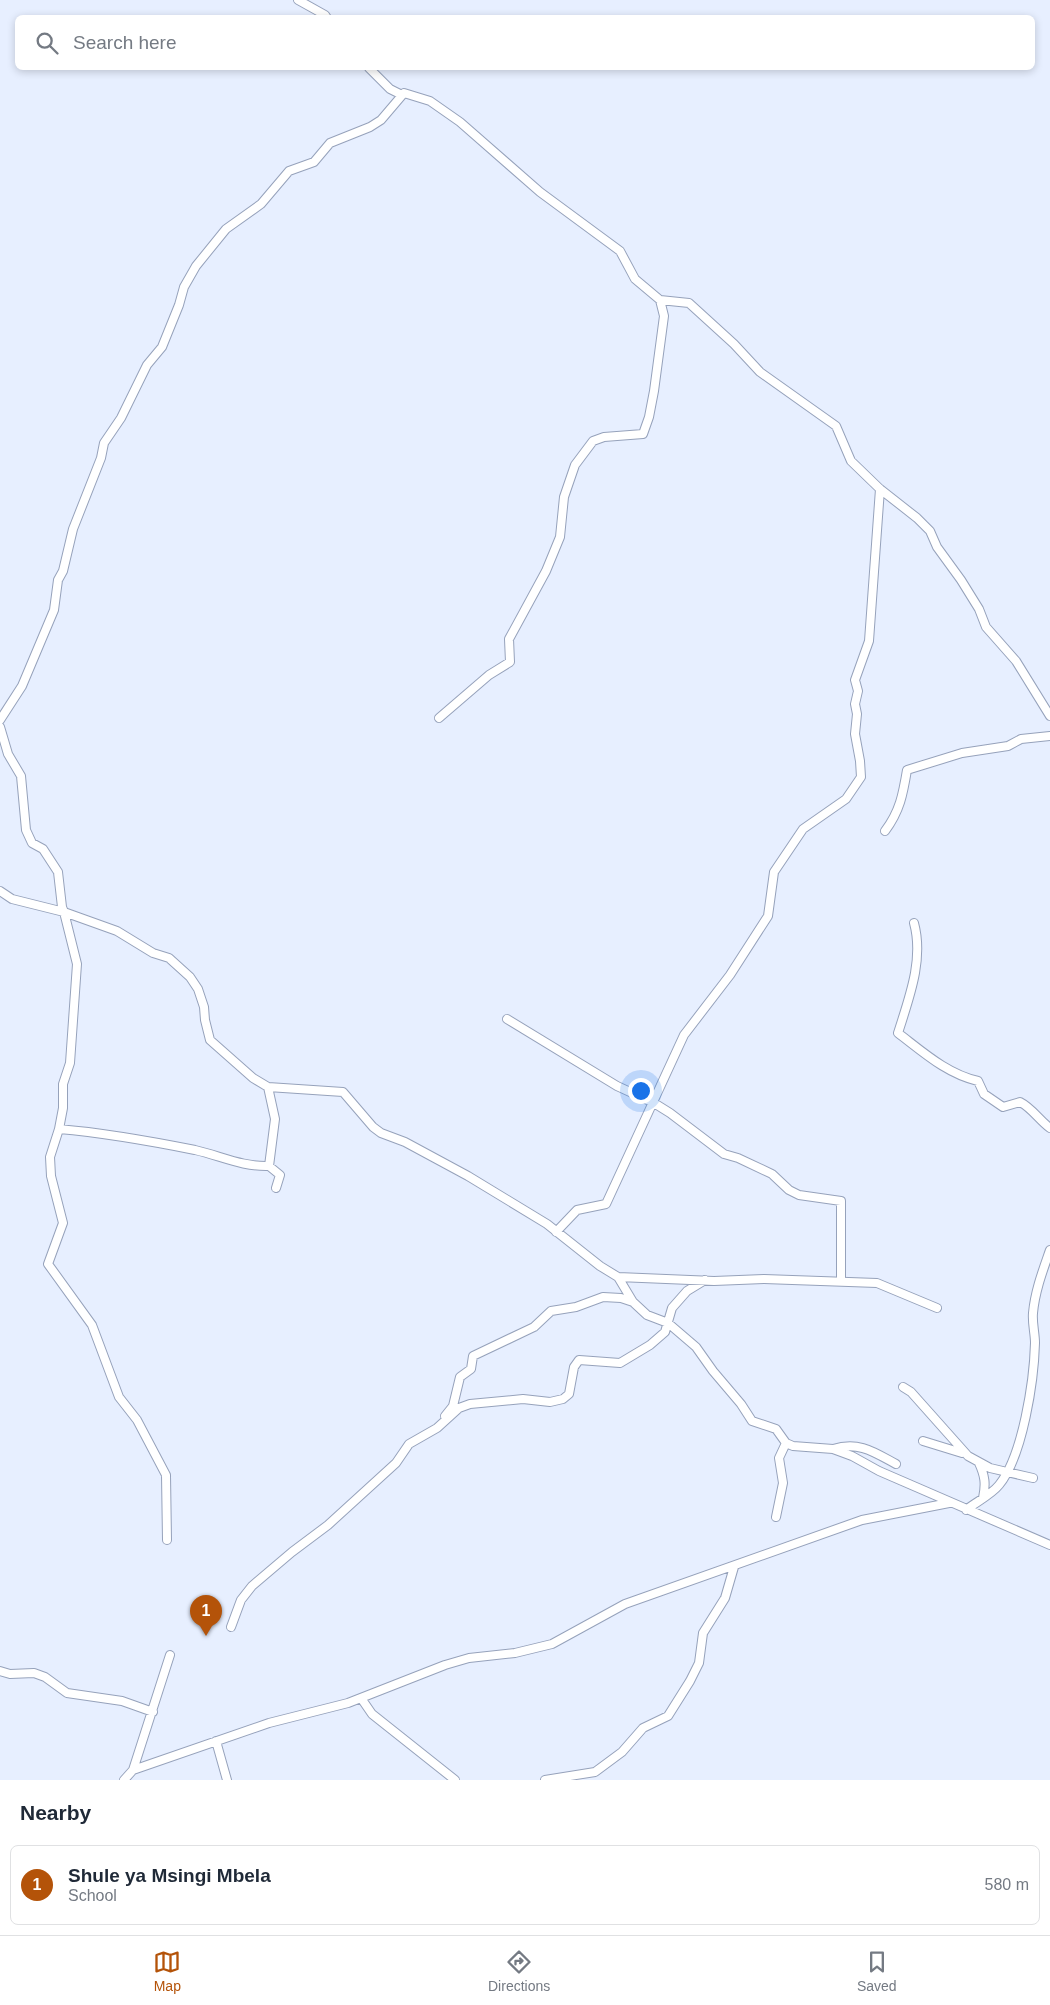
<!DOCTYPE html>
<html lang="en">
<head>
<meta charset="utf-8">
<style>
  :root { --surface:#fff; --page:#f6f6f7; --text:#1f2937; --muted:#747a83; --line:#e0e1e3; --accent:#b45309 }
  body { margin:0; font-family:Arial,sans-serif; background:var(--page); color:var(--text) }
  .you { position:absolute; left:640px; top:1090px; width:18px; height:18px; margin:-12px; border:4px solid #fff; border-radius:50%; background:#1a73e8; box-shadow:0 0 0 8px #1a73e833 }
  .badge { display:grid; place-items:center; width:32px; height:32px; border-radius:50%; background:var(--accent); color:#fff; font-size:16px; font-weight:700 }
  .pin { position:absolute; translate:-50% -41px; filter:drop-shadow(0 1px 2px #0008) }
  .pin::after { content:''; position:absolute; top:26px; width:18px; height:15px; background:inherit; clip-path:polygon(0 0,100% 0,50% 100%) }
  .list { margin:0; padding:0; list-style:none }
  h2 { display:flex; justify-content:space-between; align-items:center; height:65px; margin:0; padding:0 20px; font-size:21px }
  h2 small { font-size:16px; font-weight:400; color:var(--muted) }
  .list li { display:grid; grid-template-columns:32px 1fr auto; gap:15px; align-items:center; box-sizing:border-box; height:80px; margin:0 10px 10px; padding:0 10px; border:1px solid var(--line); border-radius:8px }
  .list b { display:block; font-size:19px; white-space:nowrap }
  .list p { margin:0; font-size:16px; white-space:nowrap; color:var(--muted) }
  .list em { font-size:16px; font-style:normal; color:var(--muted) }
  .icon { flex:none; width:28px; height:28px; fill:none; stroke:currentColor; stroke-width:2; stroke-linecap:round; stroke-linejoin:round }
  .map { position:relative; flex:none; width:1050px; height:1780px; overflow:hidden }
  .search { position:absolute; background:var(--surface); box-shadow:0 2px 8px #0003; left:15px; right:15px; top:15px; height:55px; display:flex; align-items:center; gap:12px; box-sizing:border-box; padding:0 18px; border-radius:8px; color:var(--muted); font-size:19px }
  .sheet { height:155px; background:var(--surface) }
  nav { display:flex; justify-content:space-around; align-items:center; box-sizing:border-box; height:70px; border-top:1px solid var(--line); background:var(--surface); font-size:14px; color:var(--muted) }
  nav a { display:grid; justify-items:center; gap:2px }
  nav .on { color:var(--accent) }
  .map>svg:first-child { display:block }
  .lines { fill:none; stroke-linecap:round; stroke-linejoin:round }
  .minor-casing { stroke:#96a2bb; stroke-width:10 }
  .minor { stroke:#fff; stroke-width:8 }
</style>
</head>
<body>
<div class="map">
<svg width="1050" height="1780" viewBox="0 0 1050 1780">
  <rect width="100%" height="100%" fill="#e7efff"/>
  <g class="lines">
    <!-- minor casing -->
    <g class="minor-casing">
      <path id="minor" d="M298,0L325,15L327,18
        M369,68L390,89L402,95
        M439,718L489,675L510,662L509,639L546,571L560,537L564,497L575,465L593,441L604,437L643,434L649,417L654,391L664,316L660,300
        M0,720L22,686L54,610L58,580L63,571L73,529L101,458L104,443L121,418L147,365L162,347L179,305L184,287L196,266L226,229L261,204L289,171L314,162L330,143L370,127L381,120L404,93L430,101L460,122L540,192L620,251L635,279L660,300L689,303L734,344L760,372L836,426L851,461L880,489L917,518L930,531L937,547L961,580L979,609L986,627L1016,661L1050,716
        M0,727L8,754L21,776L26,830L32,843L43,849L58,872L62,907L64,912L117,931L153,953L169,958L190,977L198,989L204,1007L205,1020L210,1040L253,1078L268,1087L343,1092L373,1127L381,1133L405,1142L468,1176L547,1224L600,1266L618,1277L633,1302L647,1315L668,1323L696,1347L713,1371L741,1404L752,1421L776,1429L786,1443L793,1446L833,1449L852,1456L879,1471L1050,1545
        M885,831C900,811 903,794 907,770L962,753L1008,746L1021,739L1050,736
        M0,891L12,899L64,912L77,964L70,1063L63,1084V1108L59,1129L50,1157L51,1176L63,1223L48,1264L92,1325L119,1397L137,1420L166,1475L167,1540
        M914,923C924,960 909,998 898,1033C923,1052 947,1074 978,1081L984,1094L1003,1107L1020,1102C1032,1108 1039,1120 1050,1128
        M507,1019L617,1086L654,1103L670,1113L724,1154L738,1158L772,1174L789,1190L799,1195L841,1201V1281
        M268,1087L275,1119L269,1166
        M59,1129C105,1133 150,1141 195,1150C221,1156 243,1167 269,1166L280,1175L276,1188
        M556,1232L577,1210L606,1204L684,1035L730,975L768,916L774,872L803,829L846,799L861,777L860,761L855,734L857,714L855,704L858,691L855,680L869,641L880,489
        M618,1277L714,1281L764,1279L877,1283L937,1308
        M903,1387L911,1392L968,1456L990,1468L1033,1478
        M445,1416L453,1406L460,1377L471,1369L473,1356L534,1327L551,1311L576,1307L603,1297L621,1298L633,1302
        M923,1441L962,1453
        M833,1449C859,1441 874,1452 896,1464
        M979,1463C985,1476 986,1484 983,1498
        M966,1510C976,1502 991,1495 999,1485C1023,1456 1034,1380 1035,1343C1035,1333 1032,1323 1033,1313C1035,1291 1043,1270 1050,1250
        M776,1517L783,1483L779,1458L786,1443
        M231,1627L241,1600L252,1586L292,1552L328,1525L396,1463L409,1444L437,1428L459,1408L470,1404L523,1399L550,1402L563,1399L569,1394L574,1367L579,1360L620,1363L650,1345L665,1332L672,1308L687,1291L705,1280
        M0,1671L10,1674L34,1673L45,1677L67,1693L122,1701L153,1712
        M361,1698L372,1714L455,1780
        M216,1741L227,1780
        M133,1770L269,1723L348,1703L445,1665L469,1658L515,1653L552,1644L625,1604L862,1520L949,1503
        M124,1780L133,1770L170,1655
        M545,1780L595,1772L622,1752L643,1728L668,1716L690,1681L699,1663L703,1633L725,1598L734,1567"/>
    </g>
    <!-- minor -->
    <use href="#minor" class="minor"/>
  </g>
</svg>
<div class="you"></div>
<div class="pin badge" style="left:206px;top:1636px">1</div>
<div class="search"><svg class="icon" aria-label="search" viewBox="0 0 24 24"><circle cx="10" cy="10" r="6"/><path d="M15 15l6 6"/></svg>Search here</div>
</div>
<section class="sheet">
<h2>Nearby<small></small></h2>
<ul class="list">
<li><span class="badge">1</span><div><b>Shule ya Msingi Mbela</b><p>School</p></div><em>580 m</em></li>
</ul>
</section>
<nav>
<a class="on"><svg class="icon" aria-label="map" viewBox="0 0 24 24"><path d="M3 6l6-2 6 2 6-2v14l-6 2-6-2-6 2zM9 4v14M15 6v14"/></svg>Map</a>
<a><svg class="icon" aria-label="directions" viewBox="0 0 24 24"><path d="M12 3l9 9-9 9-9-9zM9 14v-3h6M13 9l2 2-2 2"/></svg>Directions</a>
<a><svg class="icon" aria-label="saved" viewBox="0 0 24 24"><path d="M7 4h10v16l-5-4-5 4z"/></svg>Saved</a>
</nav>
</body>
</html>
